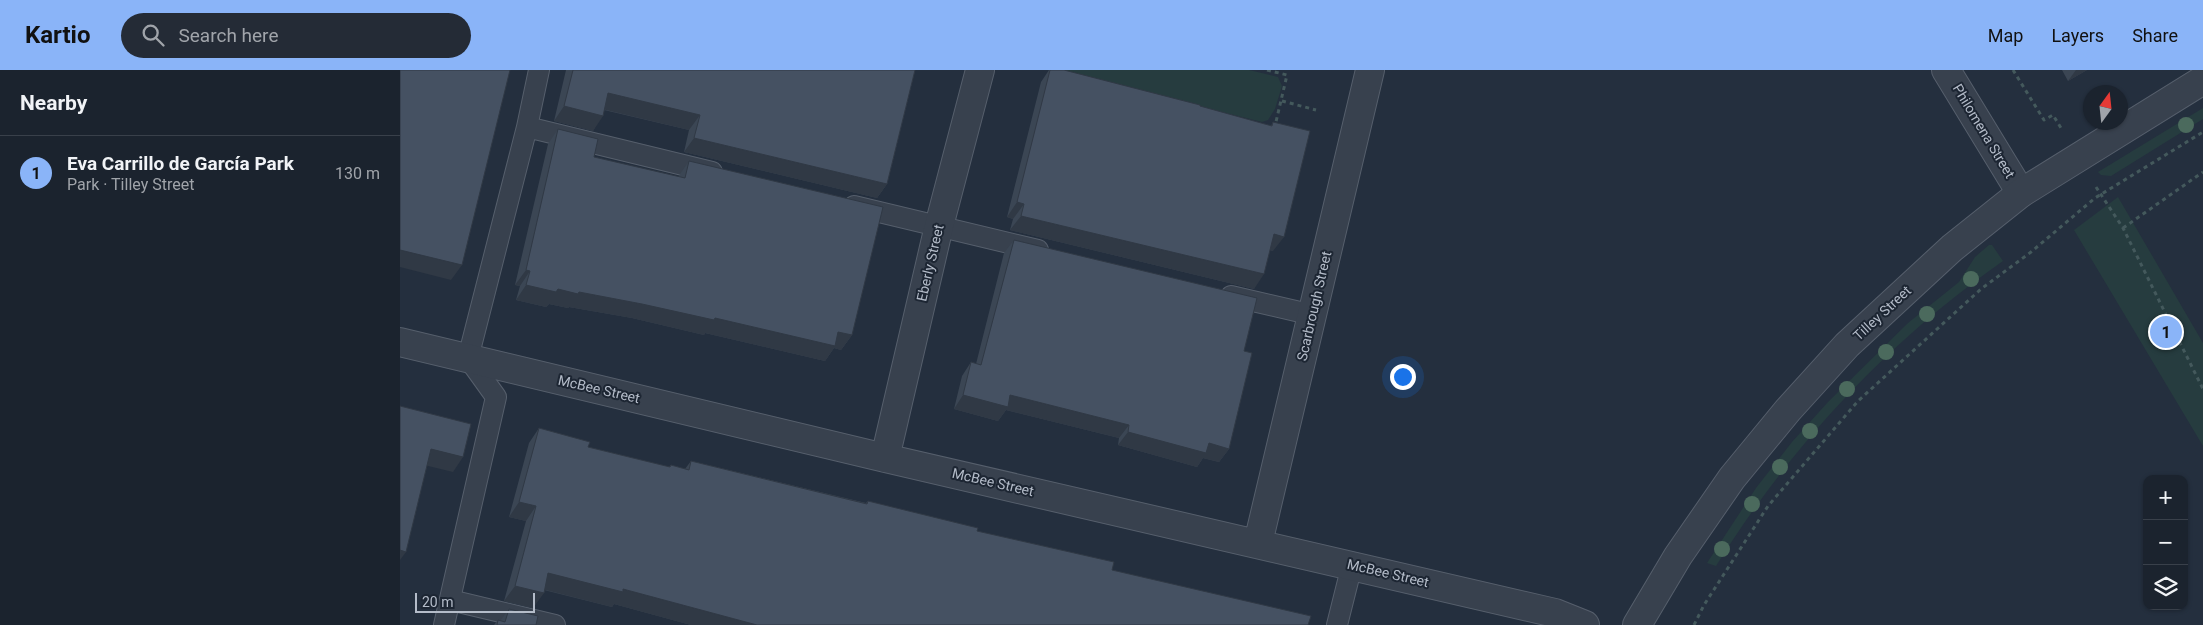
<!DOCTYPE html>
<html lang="en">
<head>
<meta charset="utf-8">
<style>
  :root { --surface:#1b232e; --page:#242b36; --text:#f1f3f6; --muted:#a0a4aa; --line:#39404a; --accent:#8ab4f8 }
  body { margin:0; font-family:Roboto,sans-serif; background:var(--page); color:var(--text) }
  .controls { position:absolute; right:15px; bottom:15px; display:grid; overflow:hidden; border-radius:10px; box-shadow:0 1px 4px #0004 }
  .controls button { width:45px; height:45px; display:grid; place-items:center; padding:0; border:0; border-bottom:1px solid var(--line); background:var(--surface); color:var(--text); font:25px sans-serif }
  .compass { position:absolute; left:1683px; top:15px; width:45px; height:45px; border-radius:50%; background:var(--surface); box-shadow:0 1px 4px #0004; rotate:15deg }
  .scale { position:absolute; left:15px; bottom:12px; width:120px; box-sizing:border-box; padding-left:5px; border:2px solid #b4bcc9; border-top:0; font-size:14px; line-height:18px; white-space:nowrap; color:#b4bcc9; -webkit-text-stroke:4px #1d2633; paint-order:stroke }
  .you { position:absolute; left:1002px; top:306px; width:18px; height:18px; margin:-12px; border:4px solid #fff; border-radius:50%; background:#1a73e8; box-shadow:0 0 0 8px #1a73e833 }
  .badge { display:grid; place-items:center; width:32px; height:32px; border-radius:50%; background:var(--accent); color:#111; font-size:16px; font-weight:700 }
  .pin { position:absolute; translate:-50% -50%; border:2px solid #fff; box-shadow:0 1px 5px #0006 }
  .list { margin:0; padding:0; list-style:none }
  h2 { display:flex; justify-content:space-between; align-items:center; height:65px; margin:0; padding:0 20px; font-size:21px }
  h2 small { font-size:16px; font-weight:400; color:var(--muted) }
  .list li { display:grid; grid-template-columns:32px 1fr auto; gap:15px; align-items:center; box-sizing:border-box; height:75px; padding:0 20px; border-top:1px solid var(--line) }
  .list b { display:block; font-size:19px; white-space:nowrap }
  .list p { margin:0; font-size:16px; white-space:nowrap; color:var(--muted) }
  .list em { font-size:16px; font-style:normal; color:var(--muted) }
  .icon { flex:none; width:28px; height:28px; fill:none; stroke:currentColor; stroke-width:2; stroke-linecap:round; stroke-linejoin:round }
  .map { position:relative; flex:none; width:1803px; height:555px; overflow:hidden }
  header { display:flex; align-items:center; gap:30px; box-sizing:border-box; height:70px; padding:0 25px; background:var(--accent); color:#111 }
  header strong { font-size:24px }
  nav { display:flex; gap:28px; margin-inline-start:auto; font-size:18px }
  .search { width:350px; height:45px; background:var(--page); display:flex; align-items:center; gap:12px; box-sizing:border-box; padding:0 18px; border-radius:28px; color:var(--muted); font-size:19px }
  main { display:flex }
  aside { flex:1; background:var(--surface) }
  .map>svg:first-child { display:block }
  .green { fill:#263c3f }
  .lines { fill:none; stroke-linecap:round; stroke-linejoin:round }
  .service-casing { stroke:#565f6c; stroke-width:22 }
  .minor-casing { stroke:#565f6c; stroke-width:30 }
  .tertiary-casing { stroke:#565f6c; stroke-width:30 }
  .path { stroke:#44595c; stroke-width:3; stroke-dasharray:4 4; stroke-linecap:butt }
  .service { stroke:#38414e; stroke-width:20 }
  .minor { stroke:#38414e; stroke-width:28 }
  .tertiary { stroke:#38414e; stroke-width:28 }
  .tree { fill:#4b6a5d }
  .wall { fill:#3b4654 }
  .shaded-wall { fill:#303945 }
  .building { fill:#455162; stroke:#303945 }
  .labels { text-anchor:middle; stroke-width:4; stroke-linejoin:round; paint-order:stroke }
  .street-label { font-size:14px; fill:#b4bcc9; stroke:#1d2633 }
</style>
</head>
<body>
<header>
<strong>Kartio</strong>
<div class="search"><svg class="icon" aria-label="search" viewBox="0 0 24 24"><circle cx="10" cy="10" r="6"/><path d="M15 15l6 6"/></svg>Search here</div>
<nav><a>Map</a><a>Layers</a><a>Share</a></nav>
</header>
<main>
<aside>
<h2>Nearby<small></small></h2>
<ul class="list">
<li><span class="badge">1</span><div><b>Eva Carrillo de García Park</b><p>Park · Tilley Street</p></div><em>130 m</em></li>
</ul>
</aside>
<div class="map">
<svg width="1803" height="555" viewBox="0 0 1803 555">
  <rect width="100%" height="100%" fill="#242f3e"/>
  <!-- green -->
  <path class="green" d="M663,0H849L878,7L882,16L875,39L868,50L862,52L673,5Z
    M1803,38V49L1711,106L1701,105L1698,102Z
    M1718,127L1803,273V376L1674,160Z
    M1589,175H1592L1603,191C1487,272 1391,376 1316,496L1307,493L1356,418L1392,372L1428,332L1508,253L1559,212L1575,187Z"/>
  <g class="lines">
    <!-- service casing -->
    <g class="service-casing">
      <path id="service" d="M127,57L312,102
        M454,136L638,180
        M831,226L913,245
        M50,530L155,555
        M44,555L96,327L68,288L127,57L139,0
        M937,555L952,495"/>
    </g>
    <!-- minor casing -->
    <g class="minor-casing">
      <path id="minor" d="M1546,0L1621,123
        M0,272L485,388L1155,543L1185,555
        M485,388L539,156L580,0
        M858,473L970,0"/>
    </g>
    <!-- tertiary casing -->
    <g class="tertiary-casing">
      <path id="tertiary" d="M1237,555L1278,486L1332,408L1388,340L1447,275L1552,178L1621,123L1803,10"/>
    </g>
    <!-- path -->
    <path class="path" d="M867,0L887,5L875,56
      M1613,0L1644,50L1653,45L1661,58
      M882,31L916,40
      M1696,117L1723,158L1803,319
      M1723,158L1803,102
      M1294,555L1304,535L1368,436L1458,331L1581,219L1631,182L1695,128L1803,62"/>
    <!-- service -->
    <use href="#service" class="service"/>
    <!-- minor -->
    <use href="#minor" class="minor"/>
    <!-- tertiary -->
    <use href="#tertiary" class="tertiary"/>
  </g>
  <!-- trees -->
  <g class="tree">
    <circle cx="1786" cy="55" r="8"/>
    <circle cx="1571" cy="209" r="8"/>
    <circle cx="1527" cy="244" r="8"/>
    <circle cx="1486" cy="282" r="8"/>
    <circle cx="1447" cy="319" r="8"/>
    <circle cx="1410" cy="361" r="8"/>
    <circle cx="1380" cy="397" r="8"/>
    <circle cx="1352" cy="434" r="8"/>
    <circle cx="1322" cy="479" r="8"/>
  </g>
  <!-- wall -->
  <path class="wall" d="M166,0H515L487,114L477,128L284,82L289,60L204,40L193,61L154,51Z
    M649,0H664L871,56L873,52V181L870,180L854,219L610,160L613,149L607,147L641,12Z
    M1662,0H1687L1668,11Z
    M158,59L194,87L278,107L289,91L452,265L441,280L434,278L425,291L305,263L304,265L232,248L169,237L168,238L149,234L146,237L116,230L120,216L115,215L148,74Z
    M614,170L844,281L829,379L819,392L803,388L797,397L718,375L719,368L606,340L598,351L554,339L562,306L571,292L576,294L604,183Z
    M139,358L188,377L269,397L271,395L285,399L291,391L466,433L468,431L908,555H291L214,534L212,537L144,520L133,538L104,531L126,451L109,447L129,373Z
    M109,539L136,555H94L98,550L100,551Z"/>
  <!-- shaded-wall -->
  <path class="shaded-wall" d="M1676,0H1687L1668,11Z
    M208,23L300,45L289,60L198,38Z
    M164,36L203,46L193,61L154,51Z
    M294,68L487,114L477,128L284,82Z
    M617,132L624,134L613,149L607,147Z
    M621,146L864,204L854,219L610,160Z
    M874,164L884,167L873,181L864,179Z
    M0,180L62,195L51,210L0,197Z
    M126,200L130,201L120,216L115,215Z
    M126,215L179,222L315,248L438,262L452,265L441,280L434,278L425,291L305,263L304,265L232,248L169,237L168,238L149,234L146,237L116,230Z
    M563,325H610L729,355L719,368L606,340L598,351L554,339Z
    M728,362L809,373L829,379L819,392L803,388L797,397L718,375Z
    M31,379L63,387L53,402L20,394Z
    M119,432L136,436L126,451L109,447Z
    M0,480L6,482L0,490Z
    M148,503L223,519L357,555H291L214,534L212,537L138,518Z
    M115,516L144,523L133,538L104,531Z"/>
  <!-- building -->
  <path class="building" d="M0,0H110L62,195L0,180Z
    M173,0H515L487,114L294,68L300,45L208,23L203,46L164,36Z
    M650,0H664L800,35V36L872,56L873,52L910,61L884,167L874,164L864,204L621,146L624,134L617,132Z
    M158,59L198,69L194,87L285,108L289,91L483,137L452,265L438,262L435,276L315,248L314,250L242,234L179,222L178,224L158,219L156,222L126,215L130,201L126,200Z
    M614,170L857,228L844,281L852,283L829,379L809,373L806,383L728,362L729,355L610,325L608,337L563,325L571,292L581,295Z
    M0,336L71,354L63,387L31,379L6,482L0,480Z
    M139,358L190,372L188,377L270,397L271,395L289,400L291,391L467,434L468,431L578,458L577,461L714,492L712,500L911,546L908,555H357L223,519V522L148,503L144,523L115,516L136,436L119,432Z
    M109,539L138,546L136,555H97L98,550L105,552Z"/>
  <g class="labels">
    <!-- street labels -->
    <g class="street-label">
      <text transform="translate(1584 61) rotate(59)" y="5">Philomena Street</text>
      <text transform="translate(530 193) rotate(-77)" y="5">Eberly Street</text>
      <text transform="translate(914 236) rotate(-77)" y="5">Scarbrough Street</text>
      <text transform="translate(1482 243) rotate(-43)" y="5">Tilley Street</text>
      <text transform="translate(199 319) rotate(13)" y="5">McBee Street</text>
      <text transform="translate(593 412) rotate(13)" y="5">McBee Street</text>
      <text transform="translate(988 503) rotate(13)" y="5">McBee Street</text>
    </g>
  </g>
</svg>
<div class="controls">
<button>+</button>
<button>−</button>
<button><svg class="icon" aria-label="layers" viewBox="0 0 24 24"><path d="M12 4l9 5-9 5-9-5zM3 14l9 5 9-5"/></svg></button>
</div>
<svg class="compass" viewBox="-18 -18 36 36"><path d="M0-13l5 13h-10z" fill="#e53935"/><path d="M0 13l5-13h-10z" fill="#a0a4aa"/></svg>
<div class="scale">20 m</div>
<div class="you"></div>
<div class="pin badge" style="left:1766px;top:262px">1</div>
</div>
</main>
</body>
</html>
